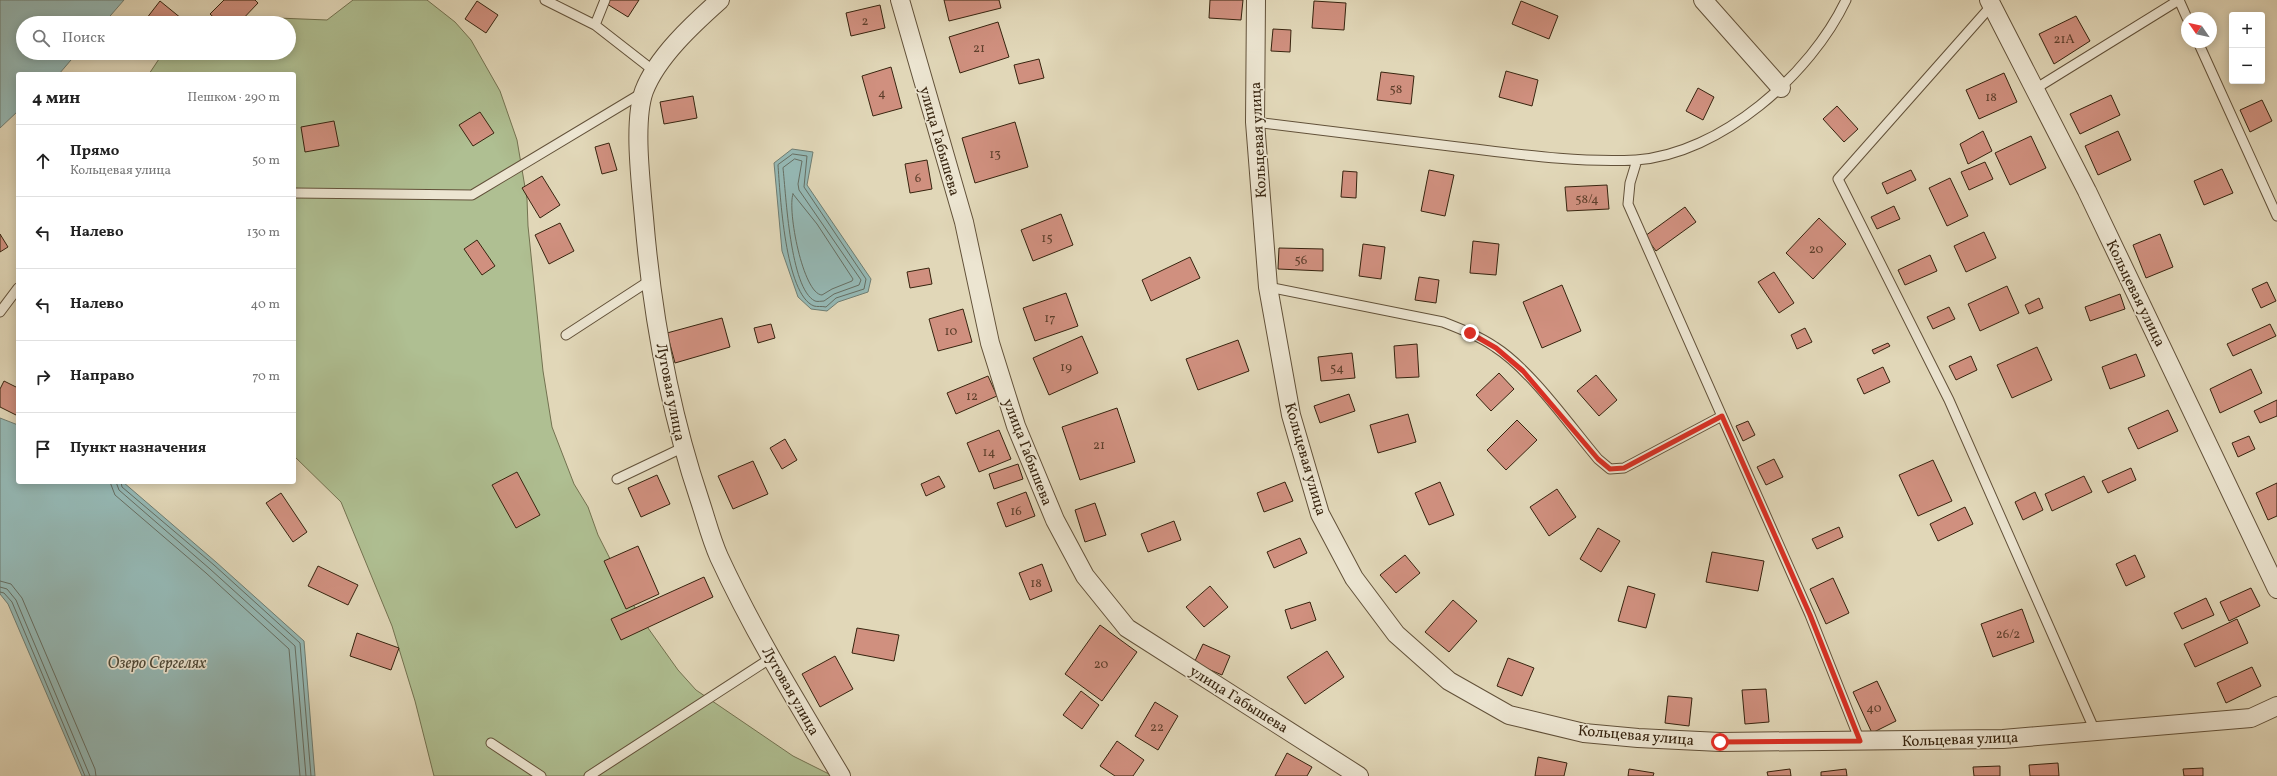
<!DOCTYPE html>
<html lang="ru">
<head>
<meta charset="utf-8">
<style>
  :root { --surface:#fff; --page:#f6f6f6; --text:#222; --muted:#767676; --line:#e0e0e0 }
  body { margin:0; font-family:Vollkorn,serif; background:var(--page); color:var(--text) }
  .controls { position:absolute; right:12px; top:12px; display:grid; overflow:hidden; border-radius:4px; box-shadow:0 2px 10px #0003 }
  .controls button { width:36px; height:36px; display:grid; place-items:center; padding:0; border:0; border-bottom:1px solid var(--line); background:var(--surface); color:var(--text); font:20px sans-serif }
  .compass { position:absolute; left:2181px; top:12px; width:36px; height:36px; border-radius:50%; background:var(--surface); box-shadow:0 2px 10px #0003; rotate:304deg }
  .stop { position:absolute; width:12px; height:12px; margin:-9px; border:3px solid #d93025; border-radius:50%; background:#fff }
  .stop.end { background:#d93025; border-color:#fff; box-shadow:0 1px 4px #0008 }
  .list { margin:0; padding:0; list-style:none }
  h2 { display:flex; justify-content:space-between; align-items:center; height:52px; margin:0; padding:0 16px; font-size:17px }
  h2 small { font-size:13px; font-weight:400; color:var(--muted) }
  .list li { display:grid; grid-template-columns:26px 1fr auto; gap:12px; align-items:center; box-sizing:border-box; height:72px; padding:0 16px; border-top:1px solid var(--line) }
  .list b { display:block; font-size:15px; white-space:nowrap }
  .list p { margin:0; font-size:13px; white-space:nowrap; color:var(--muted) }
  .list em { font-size:13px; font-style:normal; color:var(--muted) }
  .icon { flex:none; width:22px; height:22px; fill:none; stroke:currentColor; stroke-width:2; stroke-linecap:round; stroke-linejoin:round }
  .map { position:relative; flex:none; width:2277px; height:776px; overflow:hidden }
  .search { position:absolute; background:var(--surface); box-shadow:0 2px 10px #0003; left:16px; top:16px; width:280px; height:44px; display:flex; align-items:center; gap:10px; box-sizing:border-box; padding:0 14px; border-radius:22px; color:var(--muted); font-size:15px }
  .panel { position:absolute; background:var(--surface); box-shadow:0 2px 10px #0003; left:16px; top:72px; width:280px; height:412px; border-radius:4px }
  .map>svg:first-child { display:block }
  .green { fill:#afbf92; stroke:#737250 }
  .water { fill:#95b8b4; stroke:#6f7d72 }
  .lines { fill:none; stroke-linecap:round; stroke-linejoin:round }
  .shore { stroke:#666e62; stroke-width:1 }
  .building { fill:#d0907f; stroke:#37240f }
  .service-casing { stroke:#625139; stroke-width:11 }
  .minor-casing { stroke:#625139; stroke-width:20 }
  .service { stroke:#ece5d1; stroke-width:9 }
  .minor { stroke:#ece5d1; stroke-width:18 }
  .route { stroke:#d93025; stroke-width:5 }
  .labels { text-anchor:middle; stroke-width:3.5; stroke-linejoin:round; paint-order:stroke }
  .number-label { font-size:13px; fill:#5d3f2b }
  .street-label { font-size:15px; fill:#37240f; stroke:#ece5d1 }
  .water-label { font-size:16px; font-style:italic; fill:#4e4938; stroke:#ece5d1 }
</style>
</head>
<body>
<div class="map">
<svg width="2277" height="776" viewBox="0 0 2277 776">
  <rect width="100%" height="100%" fill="#e1d7b8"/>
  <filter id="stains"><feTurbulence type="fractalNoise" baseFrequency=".005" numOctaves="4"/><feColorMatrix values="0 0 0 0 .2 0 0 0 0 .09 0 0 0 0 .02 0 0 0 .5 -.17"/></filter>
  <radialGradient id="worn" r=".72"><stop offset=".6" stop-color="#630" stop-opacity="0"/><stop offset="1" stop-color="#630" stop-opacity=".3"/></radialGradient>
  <!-- green -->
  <path class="green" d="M353,0H427L455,22L471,40L500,91L517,140L527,199L528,226L543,371L552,427L574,484L588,507L598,535L634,606L648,628L678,670L696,690L793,756L833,776H434L415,701L392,626L341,502L294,456V74H149L163,53H289V23H223L253,17L327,20Z"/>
  <!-- water -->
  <path class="water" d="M0,0H124L104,23H23V53H77L59,74H18V111L0,128Z
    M792,149L813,152L807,185L871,279L868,292L838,302L827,311L811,309L798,297L782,251L774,163Z
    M0,418L18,425V482H123L216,562L304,641L315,776H82L8,604L0,594Z"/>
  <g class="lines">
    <!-- shore -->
    <path class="shore" d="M793,154L807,156L804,187L866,279L864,289L836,298L826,307C822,306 817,307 814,306C785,295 780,193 778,165Z
      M795,159L802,161L798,184L799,190L861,280L859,285L834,294L824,301C822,301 817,302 815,301C790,289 786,194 783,168Z
      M793,194L817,224L853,279L852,281L832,289L822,295C803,294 787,210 793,194Z
      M110,482L115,495L206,573L289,649L300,776
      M116,482L119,490L210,569L295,646L306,776
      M121,482L122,487L214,565L300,643L311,776
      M0,581L11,584L22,598L95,769L96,776
      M0,587L7,589L16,600L90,776
      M0,592L4,593L12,602L85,776"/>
  </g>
  <!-- building -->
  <path class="building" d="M224,0H255L258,3L239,23H220L210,14Z
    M610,0H639L628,17L607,4Z
    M944,0H999L1001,8L949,21Z
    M1210,0H1243L1241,20L1209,18Z
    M160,1L187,23H143Z
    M477,1L498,15L486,33L465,19Z
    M1314,1L1346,3L1344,30L1312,28Z
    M1521,1L1558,16L1549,39L1512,24Z
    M880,5L885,28L851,36L846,13Z
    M2076,16L2090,41L2054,64L2039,34Z
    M998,22L1009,57L960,73L949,37Z
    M1273,29L1291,30L1290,52L1271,51Z
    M1039,59L1044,78L1019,84L1014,65Z
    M891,67L902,108L873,116L862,76Z
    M1506,71L1538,80L1532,106L1499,97Z
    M1381,72L1414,76L1411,104L1377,100Z
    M2004,73L2017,102L1979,119L1966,90Z
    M1698,88L1714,97L1703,120L1686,111Z
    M2111,95L2120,115L2080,134L2070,114Z
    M693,96L697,118L664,124L660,102Z
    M2262,100L2272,121L2250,132L2240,110Z
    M1837,106L1858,129L1844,142L1823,119Z
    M480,112L494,133L473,146L459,125Z
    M334,121L339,146L305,152L301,127Z
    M1015,122L1028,167L975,183L962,138Z
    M1983,131L1992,151L1968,164L1960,144Z
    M2118,131L2131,160L2098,175L2085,146Z
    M2031,136L2046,168L2010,185L1995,153Z
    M609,143L617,170L602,174L595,147Z
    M927,160L932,189L910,193L905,164Z
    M1985,162L1993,179L1969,190L1961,172Z
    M2222,169L2233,193L2204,205L2194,181Z
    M1429,170L1454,175L1445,216L1421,211Z
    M1911,170L1916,180L1887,194L1882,183Z
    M1343,171L1357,172L1356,198L1341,197Z
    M542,176L560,205L540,218L522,188Z
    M1950,178L1968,216L1947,226L1929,188Z
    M1607,185L1609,209L1567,211L1565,187Z
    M1894,206L1900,219L1877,229L1871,217Z
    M1685,207L1696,222L1656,251L1645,236Z
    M1061,214L1073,245L1033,261L1021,230Z
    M1819,218L1846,244L1813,279L1786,253Z
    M560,223L574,251L549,264L535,235Z
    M1984,232L1996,258L1966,272L1954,246Z
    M0,234L8,247L0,252Z
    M2160,234L2173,267L2146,278L2133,245Z
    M477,240L495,266L482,275L464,249Z
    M1473,241L1499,244L1496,275L1470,273Z
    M1363,244L1385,247L1381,279L1359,276Z
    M1279,248L1323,249V271L1278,269Z
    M1930,255L1937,271L1905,285L1898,270Z
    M1190,257L1200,278L1151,301L1142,280Z
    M929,268L932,284L910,288L907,272Z
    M1774,272L1794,303L1779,313L1758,282Z
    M1419,277L1439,280L1436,303L1415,300Z
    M2267,282L2276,301L2261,308L2252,289Z
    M1562,285L1581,331L1542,348L1523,302Z
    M2007,286L2019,313L1980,331L1968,304Z
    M1066,293L1078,326L1035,341L1023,308Z
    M2120,294L2125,309L2090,321L2085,307Z
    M2039,298L2043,308L2029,314L2025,305Z
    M1949,307L1955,319L1933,329L1927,317Z
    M963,309L972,342L938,351L929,319Z
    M722,318L730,347L675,363L667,333Z
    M771,324L775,338L758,343L754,328Z
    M2270,324L2276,336L2233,356L2227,344Z
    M1805,328L1812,342L1797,349L1791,335Z
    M1082,336L1098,373L1049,395L1033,358Z
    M1238,340L1249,371L1198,390L1186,359Z
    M1888,343L1890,346L1874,354L1872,350Z
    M1417,344L1419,377L1396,378L1394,346Z
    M2037,347L2052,380L2012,398L1997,365Z
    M1352,353L1355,378L1321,381L1318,357Z
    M2136,354L2145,376L2110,389L2102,367Z
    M1971,356L1977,370L1956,380L1949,366Z
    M1883,367L1890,382L1864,394L1857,379Z
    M2251,369L2262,393L2220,413L2210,389Z
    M1499,373L1514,389L1491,411L1476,395Z
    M1596,375L1617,400L1599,416L1577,391Z
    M988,376L997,396L956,414L947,393Z
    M4,381L18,388V416L0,407V389Z
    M1349,394L1355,411L1320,423L1314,406Z
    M2277,400V416L2260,423L2254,411Z
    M1117,408L1135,462L1080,480L1062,427Z
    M2168,410L2178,431L2138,449L2128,428Z
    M1408,414L1416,442L1378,453L1370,425Z
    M1517,420L1537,440L1506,470L1487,450Z
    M1748,421L1755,435L1743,441L1736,426Z
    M999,430L1011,459L979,472L967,443Z
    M2249,436L2255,449L2238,457L2232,443Z
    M785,439L797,460L782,469L770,448Z
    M1774,459L1783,477L1766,485L1757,467Z
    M1933,460L1952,501L1918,516L1899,475Z
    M753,461L768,494L733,509L718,476Z
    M1018,464L1023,479L994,489L989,474Z
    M2131,468L2136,480L2108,493L2102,481Z
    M517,472L540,515L516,528L492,485Z
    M657,475L670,504L641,517L628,488Z
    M939,476L945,487L926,496L921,484Z
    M2084,476L2092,492L2052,511L2045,494Z
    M1285,482L1293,501L1264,512L1257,493Z
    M1440,482L1454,515L1429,525L1415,493Z
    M2277,483V516L2268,520L2256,493Z
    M1557,489L1576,517L1549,536L1530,507Z
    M1026,492L1035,516L1006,527L997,503Z
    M2035,492L2043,510L2023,520L2015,502Z
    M281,493L307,532L293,542L266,503Z
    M1095,503L1106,535L1085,542L1075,510Z
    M1965,507L1973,524L1938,541L1930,524Z
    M1174,521L1181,540L1148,552L1141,534Z
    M1839,527L1843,537L1817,549L1812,539Z
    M1598,528L1620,541L1601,572L1580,559Z
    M1300,538L1307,553L1274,568L1267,552Z
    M638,546L659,594L626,609L604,561Z
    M1712,552L1764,561L1758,591L1706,582Z
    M1405,555L1420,573L1396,593L1380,575Z
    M2135,555L2145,577L2126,586L2116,564Z
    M1042,564L1052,591L1030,600L1019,573Z
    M318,566L358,585L348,605L308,586Z
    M704,577L713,597L621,640L611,619Z
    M1833,578L1849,613L1826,624L1810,589Z
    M1210,586L1228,607L1204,627L1186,607Z
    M1628,586L1655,594L1646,628L1618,621Z
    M2251,588L2260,606L2229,621L2220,602Z
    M2206,598L2214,615L2182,629L2174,613Z
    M1453,600L1477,621L1449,652L1425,632Z
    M1310,602L1316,620L1291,629L1285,610Z
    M2022,609L2034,642L1993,657L1981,624Z
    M2237,619L2248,643L2195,667L2184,644Z
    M1100,625L1137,652L1102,701L1065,674Z
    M857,628L899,635L894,661L852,653Z
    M357,633L399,648L391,670L350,656Z
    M1203,644L1230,656L1222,675L1194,663Z
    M1327,651L1344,677L1305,704L1287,677Z
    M835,656L853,689L820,707L802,674Z
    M1508,658L1534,668L1522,696L1497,686Z
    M2252,667L2261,686L2226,703L2217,683Z
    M1877,681L1896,721L1872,733L1853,692Z
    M1766,689L1769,722L1745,724L1742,690Z
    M1081,691L1099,705L1082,729L1063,715Z
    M1668,696L1692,698L1689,726L1665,723Z
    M1155,702L1178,716L1158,750L1135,736Z
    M1117,741L1144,760L1133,776H1115L1100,766Z
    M1287,753L1312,767L1307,776H1275Z
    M1538,757L1567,763L1564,776H1535Z
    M2058,763L2059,776H2030L2029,765Z
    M2000,766V776H1974L1973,767Z
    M2203,768V776H2184L2183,769Z
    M1629,769L1654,773L1653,776H1628Z
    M1790,769L1791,776H1768L1767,772Z
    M1846,769L1847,776H1821V772Z"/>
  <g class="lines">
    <!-- service casing -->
    <g class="service-casing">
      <path id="service" d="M545,0L595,25
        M605,0L595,25L654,71
        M2179,0L2187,18
        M1992,5L1838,179L1949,400L2095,731
        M2198,42L2277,216
        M2035,89L2179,0
        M1255,122C1322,130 1390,138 1458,147C1517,154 1576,163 1636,160C1721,154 1811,74 1846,0
        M1637,160L1630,183L1628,204L1810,615L1860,741
        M294,193L472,195L642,93
        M1268,287L1443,322C1461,329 1479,336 1495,347C1531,370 1570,426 1598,459L1610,469L1624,468L1722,416
        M0,312L18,288
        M566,335L649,281
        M617,479L682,448
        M491,743L541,776
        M589,776L771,658"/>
    </g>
    <!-- minor casing -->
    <g class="minor-casing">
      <path id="minor" d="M720,0C693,24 657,57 644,91C633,122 641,184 644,218C652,314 669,409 700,501C706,519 711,539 719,557C754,633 798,704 841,776
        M900,0L964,222L990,343L1016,426L1055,520L1085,576L1127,628L1359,776
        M1256,0L1255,122L1268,287L1291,415L1320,514L1354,578L1396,634L1449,681L1509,715L1584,733L1638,738L1720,742L2003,739L2251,718L2277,706
        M1703,0L1781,88
        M1989,0L2087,191L2277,589"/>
    </g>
    <!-- service -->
    <use href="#service" class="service"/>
    <!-- minor -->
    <use href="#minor" class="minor"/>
  </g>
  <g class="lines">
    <!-- route -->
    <path class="route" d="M1470,333L1496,348L1523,371L1598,459L1610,469L1624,468L1722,416L1810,615L1860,741L1720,742"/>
  </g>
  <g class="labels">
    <!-- number labels -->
    <g class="number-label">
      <text x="865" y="25">2</text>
      <text x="2064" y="43">21А</text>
      <text x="979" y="52">21</text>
      <text x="1396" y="93">58</text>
      <text x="882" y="97">4</text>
      <text x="1991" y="101">18</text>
      <text x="995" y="158">13</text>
      <text x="918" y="182">6</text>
      <text x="1587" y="203">58/4</text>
      <text x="1047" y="242">15</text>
      <text x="1816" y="253">20</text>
      <text x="1301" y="264">56</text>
      <text x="1050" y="322">17</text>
      <text x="951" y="335">10</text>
      <text x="1066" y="371">19</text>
      <text x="1337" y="372">54</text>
      <text x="972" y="400">12</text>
      <text x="1099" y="449">21</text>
      <text x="989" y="456">14</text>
      <text x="1016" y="515">16</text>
      <text x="1036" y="587">18</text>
      <text x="2008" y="638">26/2</text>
      <text x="1101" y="668">20</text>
      <text x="1874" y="712">40</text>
      <text x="1157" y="731">22</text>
    </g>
    <!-- street labels -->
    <g class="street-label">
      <text transform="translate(1258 140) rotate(-93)" y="5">Кольцевая улица</text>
      <text transform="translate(940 141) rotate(74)" y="5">улица Габышева</text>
      <text transform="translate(2136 293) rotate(64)" y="5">Кольцевая улица</text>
      <text transform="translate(671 392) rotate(79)" y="5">Луговая улица</text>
      <text transform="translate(1028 452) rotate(69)" y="5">улица Габышева</text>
      <text transform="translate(1306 459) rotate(74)" y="5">Кольцевая улица</text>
      <text transform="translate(791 691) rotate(60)" y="5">Луговая улица</text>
      <text transform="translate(1239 699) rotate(32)" y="5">улица Габышева</text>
      <text transform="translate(1636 735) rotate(5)" y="5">Кольцевая улица</text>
      <text transform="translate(1960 739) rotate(-2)" y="5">Кольцевая улица</text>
    </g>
    <!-- water labels -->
    <g class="water-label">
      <text x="157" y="668">Озеро Сергелях</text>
    </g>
  </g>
  <rect width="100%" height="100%" filter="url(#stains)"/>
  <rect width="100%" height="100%" fill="url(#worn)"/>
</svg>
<div class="controls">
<button>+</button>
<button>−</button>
</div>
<svg class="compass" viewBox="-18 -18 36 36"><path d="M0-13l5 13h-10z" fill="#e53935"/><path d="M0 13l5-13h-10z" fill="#767676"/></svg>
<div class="stop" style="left:1720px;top:742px"></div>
<div class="stop end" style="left:1470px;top:333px"></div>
<div class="search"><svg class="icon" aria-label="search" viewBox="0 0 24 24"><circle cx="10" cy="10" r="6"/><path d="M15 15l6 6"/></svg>Поиск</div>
<section class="panel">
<h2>4 мин<small>Пешком · 290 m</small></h2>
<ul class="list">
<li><svg class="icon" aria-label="ahead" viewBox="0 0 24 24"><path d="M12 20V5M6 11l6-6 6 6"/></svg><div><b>Прямо</b><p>Кольцевая улица</p></div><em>50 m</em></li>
<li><svg class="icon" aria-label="left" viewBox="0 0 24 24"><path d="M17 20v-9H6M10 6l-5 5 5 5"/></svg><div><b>Налево</b></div><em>130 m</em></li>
<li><svg class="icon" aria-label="left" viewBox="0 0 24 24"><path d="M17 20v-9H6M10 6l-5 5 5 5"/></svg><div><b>Налево</b></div><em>40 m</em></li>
<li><svg class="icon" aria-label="right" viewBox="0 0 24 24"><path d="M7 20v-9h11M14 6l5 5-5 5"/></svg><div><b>Направо</b></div><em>70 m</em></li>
<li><svg class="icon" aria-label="arrive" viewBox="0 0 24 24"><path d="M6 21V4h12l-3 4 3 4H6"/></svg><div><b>Пункт назначения</b></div></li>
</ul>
</section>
</div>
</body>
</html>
